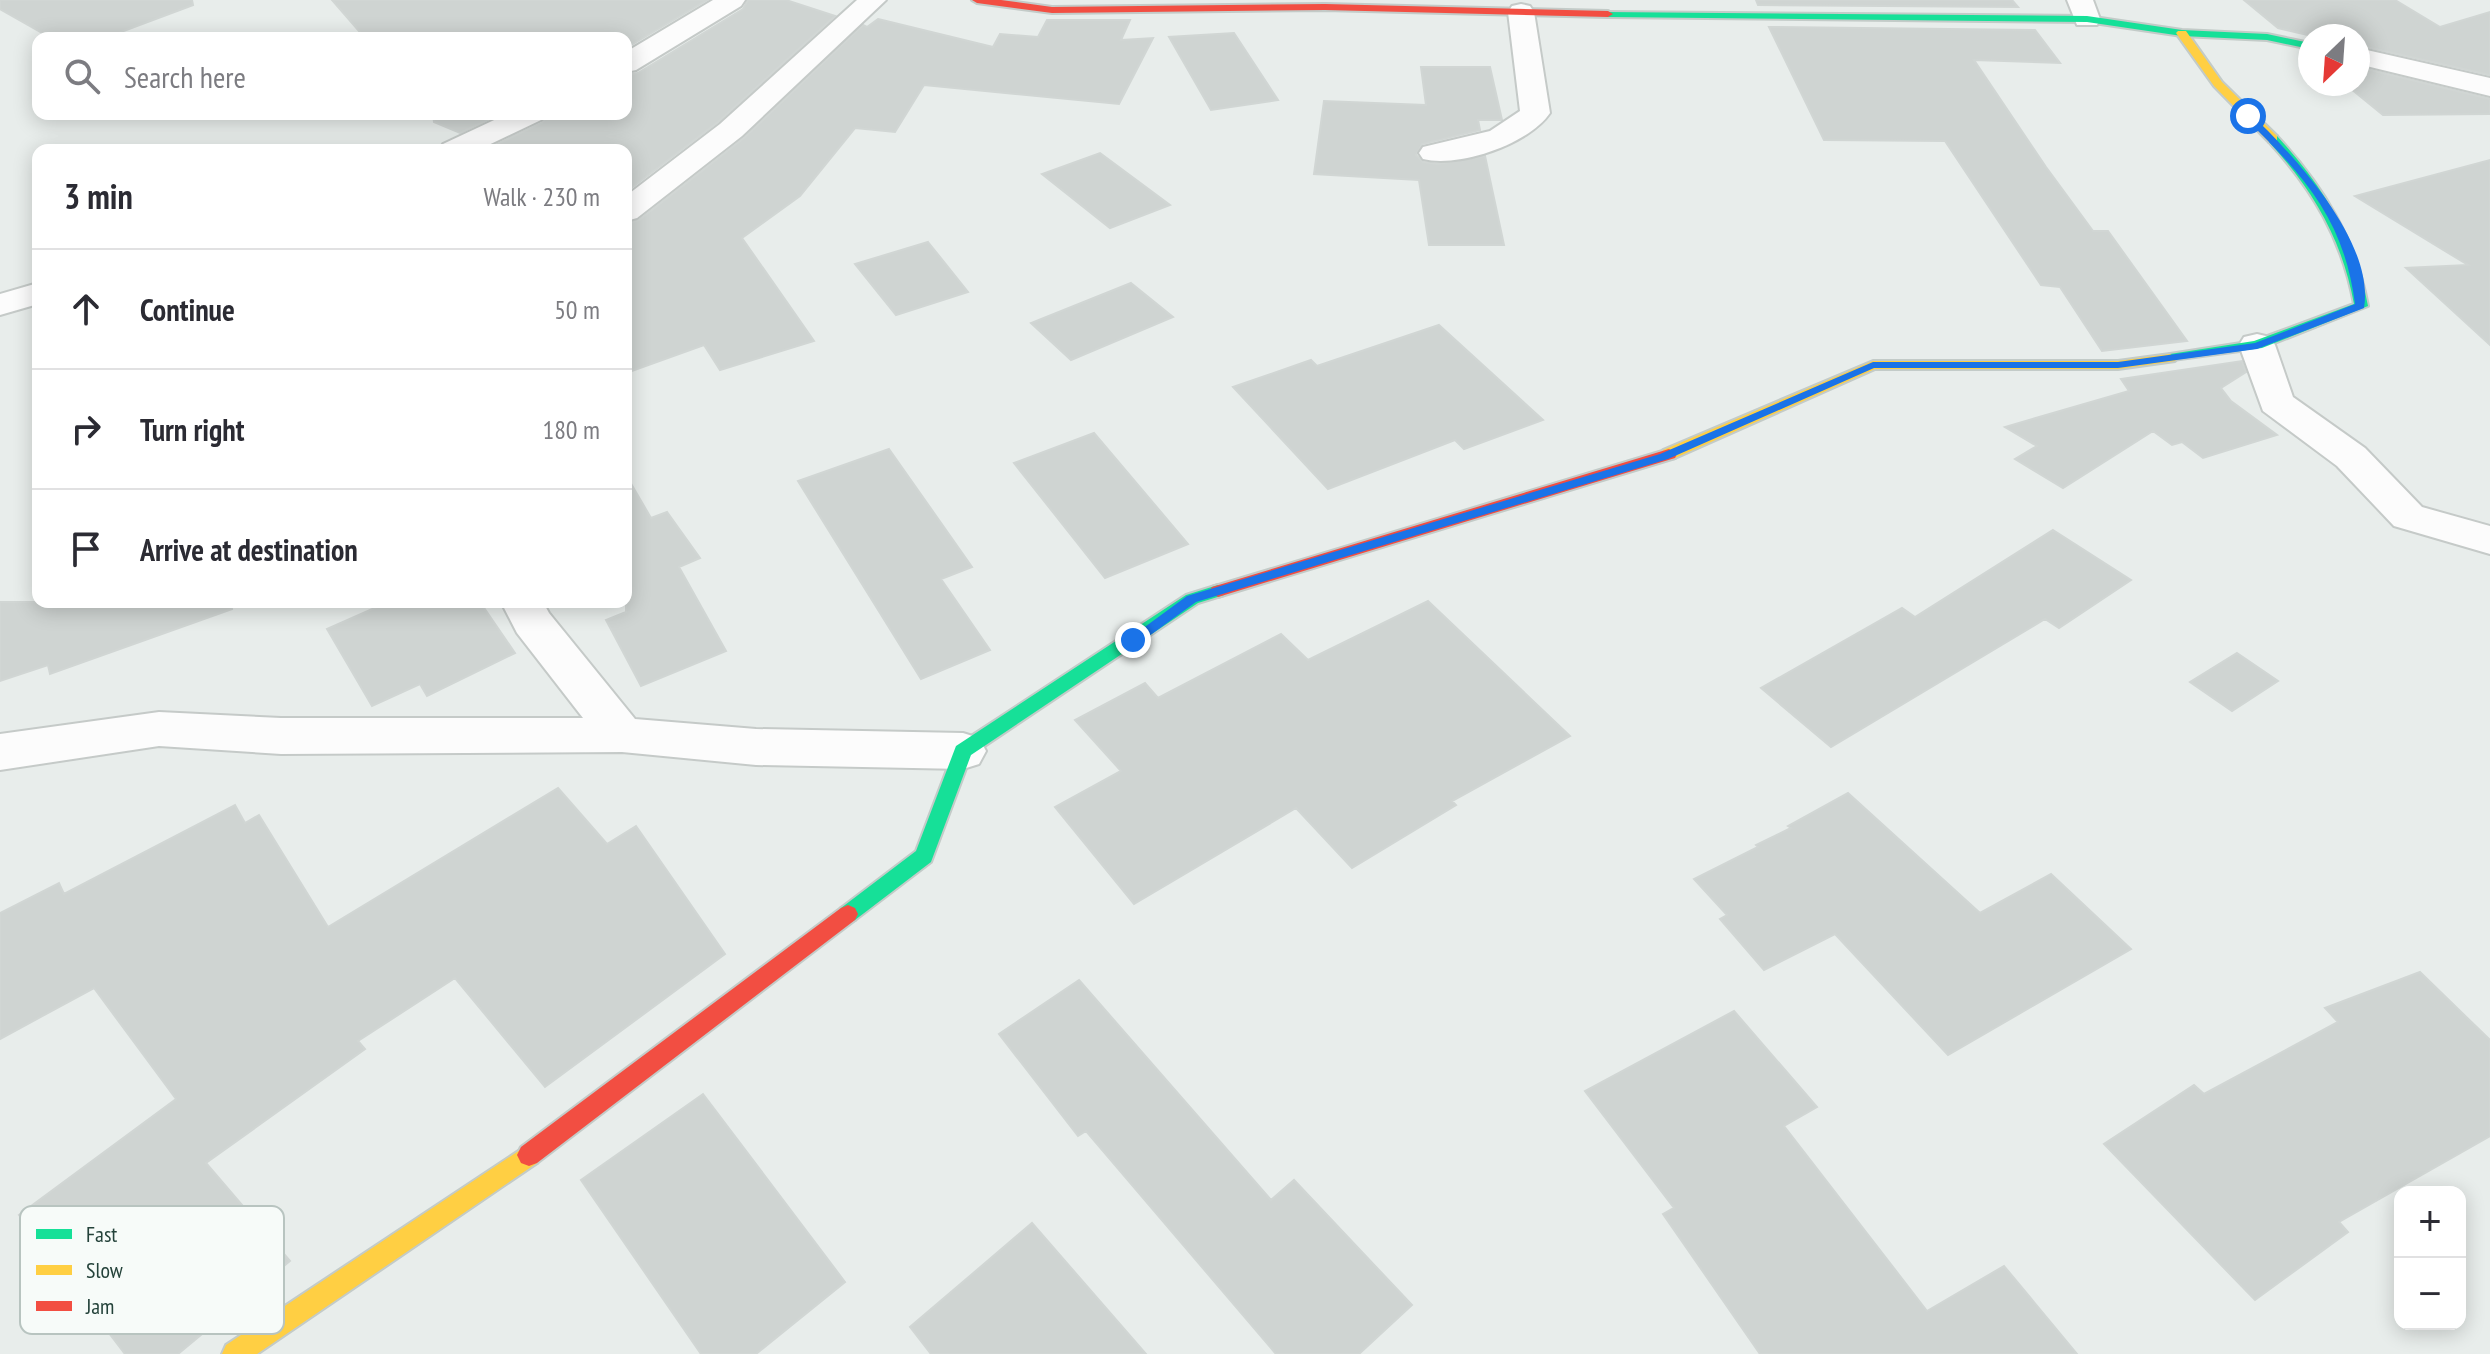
<!DOCTYPE html>
<html lang="en">
<head>
<meta charset="utf-8">
<style>
  :root { --surface:#fff; --page:#f2f2f3; --text:#2b2b33; --muted:#7c7c81; --line:#e1e1e2 }
  body { margin:0; font-family:"PT Sans Narrow",sans-serif; background:var(--page); color:var(--text) }
  .controls { position:absolute; right:24px; bottom:24px; display:grid; overflow:hidden; border-radius:16px; box-shadow:0 4px 20px #0003 }
  .controls button { width:72px; height:72px; display:grid; place-items:center; padding:0; border:0; border-bottom:2px solid var(--line); background:var(--surface); color:var(--text); font:40px sans-serif }
  .compass { position:absolute; left:2298px; top:24px; width:72px; height:72px; border-radius:50%; background:var(--surface); box-shadow:0 4px 20px #0003; rotate:205deg }
  .stop { position:absolute; width:24px; height:24px; margin:-18px; border:6px solid #1a73e8; border-radius:50%; background:#fff }
  .stop.end { background:#1a73e8; border-color:#fff; box-shadow:0 2px 8px #0008 }
  .list { margin:0; padding:0; list-style:none }
  h2 { display:flex; justify-content:space-between; align-items:center; height:104px; margin:0; padding:0 32px; font-size:34px }
  h2 small { font-size:26px; font-weight:400; color:var(--muted) }
  .list li { display:grid; grid-template-columns:52px 1fr auto; gap:24px; align-items:center; box-sizing:border-box; height:120px; padding:0 32px; border-top:2px solid var(--line) }
  .list b { display:block; font-size:30px; white-space:nowrap }
  .list em { font-size:26px; font-style:normal; color:var(--muted) }
  .icon { flex:none; width:44px; height:44px; fill:none; stroke:currentColor; stroke-width:2; stroke-linecap:round; stroke-linejoin:round }
  .map { position:relative; flex:none; width:2490px; height:1354px; overflow:hidden }
  .search { position:absolute; background:var(--surface); box-shadow:0 4px 20px #0003; left:32px; top:32px; width:600px; height:88px; display:flex; align-items:center; gap:20px; box-sizing:border-box; padding:0 28px; border-radius:16px; color:var(--muted); font-size:30px }
  .panel { position:absolute; background:var(--surface); box-shadow:0 4px 20px #0003; left:32px; top:144px; width:600px; height:464px; border-radius:16px }
  .map>svg:first-child { display:block }
  .building { fill:#cfd4d2; stroke:#d1d6d4; stroke-width:2 }
  .lines { fill:none; stroke-linecap:round; stroke-linejoin:round }
  .street-casing { stroke:#c5cac8; stroke-width:4 }
  .fast-casing { stroke:#c3cbc8; stroke-width:4 }
  .slow-casing { stroke:#c3cbc8; stroke-width:4 }
  .jam-casing { stroke:#c3cbc8; stroke-width:4 }
  .street { fill:#fcfcfc; fill-rule:evenodd }
  .fast { fill:#16e098; fill-rule:evenodd }
  .slow { fill:#ffcf43; fill-rule:evenodd }
  .jam { fill:#f24e42; fill-rule:evenodd }
  .route { fill:#1a73e8 }
  .key { fill:#f7fbf9; stroke:#b8c4c0; stroke-width:2 }
  .key-label { font-size:22px; fill:#24423a }
</style>
</head>
<body>
<div class="map">
<svg width="2490" height="1354" viewBox="0 0 2490 1354">
  <rect width="100%" height="100%" fill="#e8edeb"/>
  <!-- building -->
  <path class="building" d="M0,0H192L193,5L105,38H51L0,9Z
    M332,0H707L626,48V38H365Z
    M748,0H786L835,16L718,122L626,192V150H501L493,146L542,123L549,114H626V75L638,73L743,9Z
    M1756,0H2012L2018,7L1758,5Z
    M2244,0H2395L2440,27L2490,12V75L2358,45V36H2312L2278,28Z
    M878,19L993,47L1000,34L1038,37L1047,20H1130L1121,40L1153,38L1119,104L924,85L895,132L855,128L800,196L742,238L814,341L720,370L704,345L626,373V224L639,220L744,138L863,25L867,27Z
    M1769,27L2035,30L2060,63L1974,60L2046,167L2093,231H2108L2187,341L2102,351L2060,287L2041,285L1945,141L1824,140Z
    M1234,33L1278,100L1211,110L1169,37Z
    M1421,67H1490L1502,120H1478L1480,130L1422,144L1416,155L1423,162L1438,164L1485,156L1504,245H1429L1419,180L1314,174L1324,101L1426,105Z
    M2358,67L2490,99V114L2383,115L2345,84H2358Z
    M433,114H500L460,133L434,122Z
    M1100,153L1170,205L1110,228L1042,174Z
    M2490,160V345L2406,268L2468,265L2355,196Z
    M928,242L968,292L896,315L855,264Z
    M1131,283L1173,317L1071,360L1031,323Z
    M1439,325L1543,420L1464,449L1455,440L1328,489L1233,387L1311,360L1317,366Z
    M2242,361L2246,372L2221,388L2231,401L2277,435L2203,458L2182,442L2172,445L2153,431L2063,488L2015,459L2037,446L2005,427L2129,391L2121,379Z
    M1094,433L1188,544L1105,578L1014,463Z
    M889,449L972,567L941,579L990,650L921,679L798,481Z
    M626,475L651,518L667,512L700,558L679,567L726,651L641,686L606,620L626,612Z
    M2053,530L2131,580L2059,628L2045,619L1831,747L1761,688L1902,608L1915,617Z
    M1428,601L1570,736L1452,801L1456,805L1352,868L1296,808L1134,904L1055,807L1121,771L1075,720L1145,683L1158,698L1281,634L1308,660Z
    M0,602H231L232,609L50,674L48,665L0,681Z
    M388,602H480L515,653L427,696L420,684L372,706L327,629Z
    M2237,653L2278,681L2232,711L2190,682Z
    M558,788L607,844L636,826L725,954L545,1087L455,978L358,1041L365,1049L206,1163L290,1261L178,1354H125L19,1215L176,1099L94,988L0,1039V913L59,883L64,894L235,805L245,823L259,815L328,927Z
    M1848,793L1980,913L2051,874L2131,949L1948,1055L1835,934L1764,970L1720,919L1727,915L1694,879L1758,847L1756,845L1791,828L1788,826Z
    M2420,972L2490,1040V1136L2339,1222L2348,1232L2255,1300L2104,1144L2194,1085L2204,1094L2338,1022L2325,1008Z
    M1079,980L1271,1200L1294,1180L1412,1305L1359,1354H1276L1086,1131L1078,1136L999,1034Z
    M1734,1011L1817,1107L1784,1126L1927,1311L2004,1266L2077,1354H1760L1663,1214L1674,1208L1585,1091Z
    M703,1094L845,1282L756,1354H701L581,1180Z
    M1032,1223L1146,1354H931L910,1327Z"/>
  <g class="lines">
    <!-- street casing -->
    <g class="street-casing">
      <path id="street" d="M713,0H745L741,6L636,70L626,72V52Z
        M857,0H886L742,136L637,218L626,221V196L720,124Z
        M2067,0H2093L2100,19L2097,25H2077Z
        M1521,4L1530,6L1534,12L1550,113C1529,144 1459,168 1423,159L1419,153L1423,147L1490,131L1520,111L1508,12L1512,6Z
        M2358,48L2490,78V96L2358,64Z
        M507,114H546L541,120L478,150H439L443,144Z
        M38,283V304L0,315V294Z
        M2257,334L2270,337L2275,345L2293,397L2365,448L2422,507L2490,526V554L2394,526L2337,466L2263,411L2239,345L2244,337Z
        M501,602H543L549,613L635,719L756,729L963,733L979,738L986,751L979,764L963,769L756,765L622,752L281,754L159,746L0,770V734L159,712L281,718H583L517,633Z"/>
    </g>
    <!-- fast casing -->
    <g class="fast-casing">
      <path id="fast" d="M1604,12L2087,16L2182,30L2267,34L2310,43V49L2267,40L2182,36L2087,22L1608,17L1603,14Z
        M2269,136H2277C2324,187 2355,238 2368,306L2262,348L2165,361L2163,358L2170,354L2254,341L2354,304C2342,239 2313,190 2269,142Z
        M1218,585L1227,591L1224,595L1198,603L971,755L931,862L855,920L848,923L841,920L838,914L841,908L916,851L956,746L1186,595Z"/>
    </g>
    <!-- slow casing -->
    <g class="slow-casing">
      <path id="slow" d="M2178,31H2186L2222,82L2277,136V142H2269L2214,86L2176,33Z
        M2170,354L2177,358L2175,361L2118,369H1875L1675,458L1669,459L1661,454L1663,450L1873,361H2118Z
        M529,1144L537,1147L541,1155L537,1163L257,1354H222L226,1345Z"/>
    </g>
    <!-- jam casing -->
    <g class="jam-casing">
      <path id="jam" d="M972,0H1001L1052,7L1325,4L1608,11L1613,14L1608,17L1325,10L1052,13L977,3Z
        M1669,449L1677,454L1675,458L1218,597L1209,591L1212,587Z
        M848,905L855,908L858,914L855,920L537,1163L529,1166L521,1163L517,1155L521,1147L841,908Z"/>
    </g>
    <!-- street -->
    <use href="#street" class="street"/>
    <!-- fast -->
    <use href="#fast" class="fast"/>
    <!-- slow -->
    <use href="#slow" class="slow"/>
    <!-- jam -->
    <use href="#jam" class="jam"/>
  </g>
  <!-- route -->
  <path class="route" d="M2245,114H2251C2295,157 2375,242 2364,308L2257,349L2118,368H1874L1668,459L1196,602L1138,644L1133,645L1127,640L1187,596L1660,454L1873,362H2118L2255,343L2355,304C2344,219 2304,176 2245,118Z"/>
  <!-- legend -->
  <rect x="20" y="1206" width="264" height="128" rx="12" class="key"/>
  <rect x="36" y="1229" width="36" height="10" fill="#16e098"/>
  <rect x="36" y="1265" width="36" height="10" fill="#ffcf43"/>
  <rect x="36" y="1301" width="36" height="10" fill="#f24e42"/>
  <g class="key-label">
    <text x="86" y="1242">Fast</text>
    <text x="86" y="1278">Slow</text>
    <text x="86" y="1314">Jam</text>
  </g>
</svg>
<div class="controls">
<button>+</button>
<button>−</button>
</div>
<svg class="compass" viewBox="-18 -18 36 36"><path d="M0-13l5 13h-10z" fill="#e53935"/><path d="M0 13l5-13h-10z" fill="#7c7c81"/></svg>
<div class="stop" style="left:2248px;top:116px"></div>
<div class="stop end" style="left:1133px;top:640px"></div>
<div class="search"><svg class="icon" aria-label="search" viewBox="0 0 24 24"><circle cx="10" cy="10" r="6"/><path d="M15 15l6 6"/></svg>Search here</div>
<section class="panel">
<h2>3 min<small>Walk · 230 m</small></h2>
<ul class="list">
<li><svg class="icon" aria-label="ahead" viewBox="0 0 24 24"><path d="M12 20V5M6 11l6-6 6 6"/></svg><div><b>Continue</b></div><em>50 m</em></li>
<li><svg class="icon" aria-label="right" viewBox="0 0 24 24"><path d="M7 20v-9h11M14 6l5 5-5 5"/></svg><div><b>Turn right</b></div><em>180 m</em></li>
<li><svg class="icon" aria-label="arrive" viewBox="0 0 24 24"><path d="M6 21V4h12l-3 4 3 4H6"/></svg><div><b>Arrive at destination</b></div></li>
</ul>
</section>
</div>
</body>
</html>
